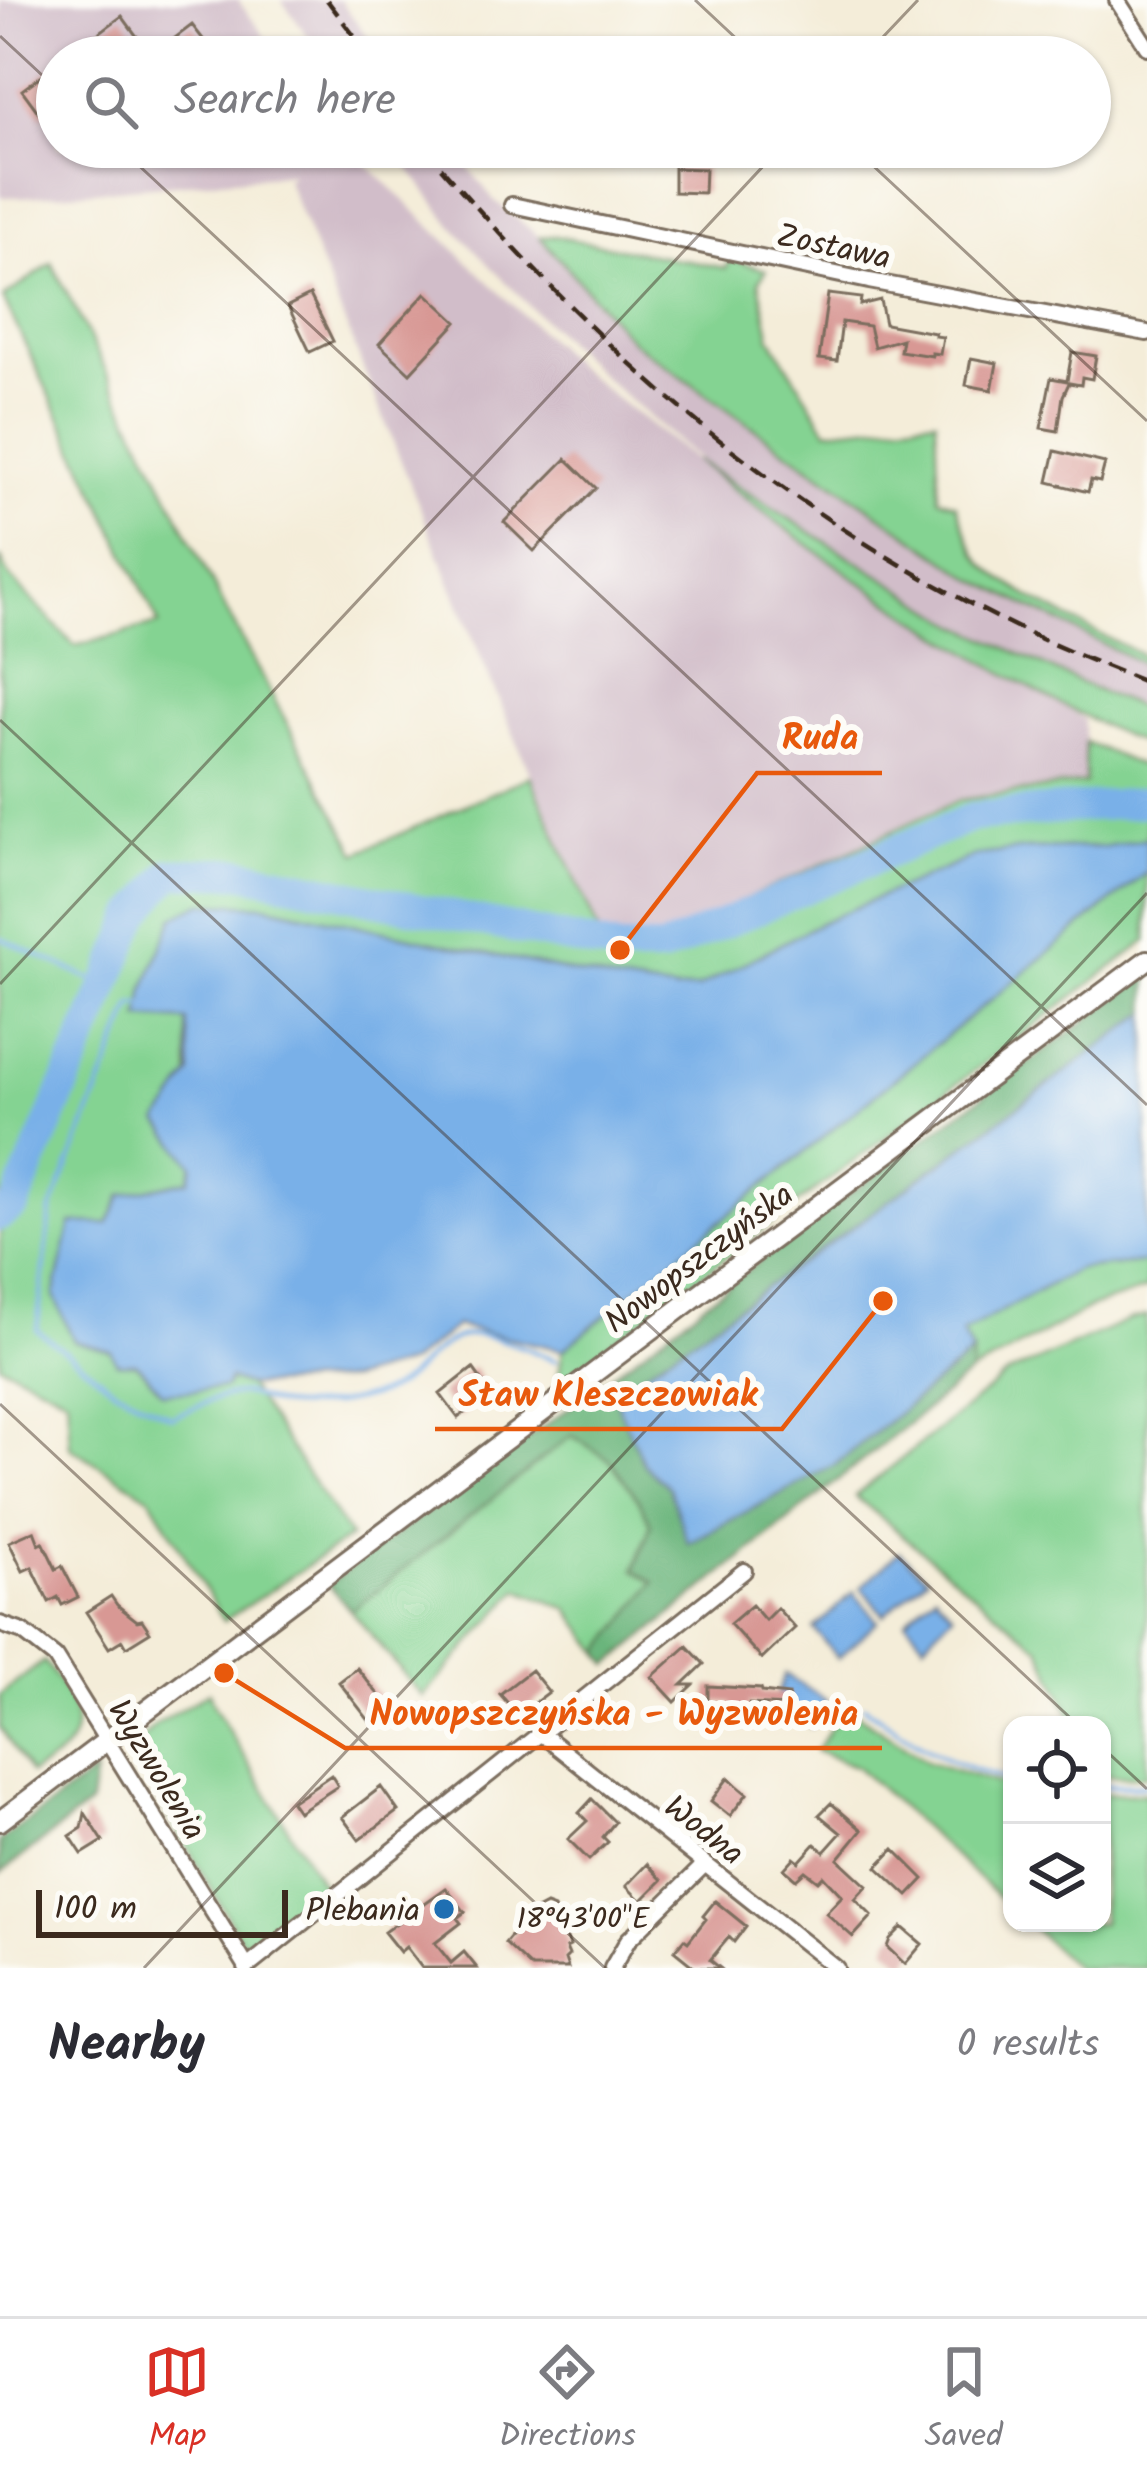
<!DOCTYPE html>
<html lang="en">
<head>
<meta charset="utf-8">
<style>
  :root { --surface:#fff; --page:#f7f7f7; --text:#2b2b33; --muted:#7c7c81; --line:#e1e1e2; --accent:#d93025 }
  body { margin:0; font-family:Kalam,sans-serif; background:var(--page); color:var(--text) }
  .controls { position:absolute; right:36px; bottom:36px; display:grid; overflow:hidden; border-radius:24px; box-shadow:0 3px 9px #0004 }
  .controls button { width:108px; height:108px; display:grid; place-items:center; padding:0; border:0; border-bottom:3px solid var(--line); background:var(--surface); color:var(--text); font:60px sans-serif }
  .scale { position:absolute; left:36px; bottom:30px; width:252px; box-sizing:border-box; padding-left:12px; border:6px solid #3b2a1e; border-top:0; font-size:33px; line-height:42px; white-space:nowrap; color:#3b2a1e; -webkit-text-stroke:9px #fdfcf7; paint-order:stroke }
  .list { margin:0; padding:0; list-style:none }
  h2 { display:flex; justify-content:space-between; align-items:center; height:156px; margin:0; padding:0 48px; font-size:51px }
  h2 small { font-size:39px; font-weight:400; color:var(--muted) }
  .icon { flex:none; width:66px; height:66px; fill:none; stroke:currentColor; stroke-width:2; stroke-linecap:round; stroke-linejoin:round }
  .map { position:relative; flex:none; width:1147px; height:1968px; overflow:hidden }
  .search { position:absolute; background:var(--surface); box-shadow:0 3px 9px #0004; left:36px; right:36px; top:36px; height:132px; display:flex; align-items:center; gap:30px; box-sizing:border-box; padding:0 42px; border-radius:66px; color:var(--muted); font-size:45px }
  .sheet { height:348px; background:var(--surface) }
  nav { display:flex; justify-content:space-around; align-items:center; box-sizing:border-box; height:168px; border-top:3px solid var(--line); background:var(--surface); font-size:33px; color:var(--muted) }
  nav a { display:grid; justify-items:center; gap:6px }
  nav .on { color:var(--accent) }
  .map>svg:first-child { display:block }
  .industrial { fill:#d1bdc9 }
  .green { fill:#84d392; stroke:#607e58; stroke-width:3 }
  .forest { fill:#6bb57c; stroke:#53704d; stroke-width:3 }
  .water { fill:#79b0e8; stroke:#5a6d83; stroke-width:3 }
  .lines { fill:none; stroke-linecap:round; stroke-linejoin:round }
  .stream { stroke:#79b0e8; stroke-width:4.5 }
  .river { stroke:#79b0e8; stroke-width:30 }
  .building { fill:#d89894 }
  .minor-casing { stroke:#7c6e5f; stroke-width:20 }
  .secondary-casing { stroke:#7c6e5f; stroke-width:24 }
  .minor { stroke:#fff; stroke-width:14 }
  .secondary { stroke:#fff; stroke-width:18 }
  .rail { stroke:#3b2a1e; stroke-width:4.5; stroke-dasharray:18 9; stroke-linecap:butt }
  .ticks { fill:none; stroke:#3b2a1e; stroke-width:3; stroke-opacity:0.45 }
  .poi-dot { fill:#1f6fb2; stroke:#fdfcf7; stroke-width:4.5 }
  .labels { text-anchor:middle; stroke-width:12; stroke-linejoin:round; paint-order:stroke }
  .street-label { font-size:33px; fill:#3b2a1e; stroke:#fdfcf7 }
  .poi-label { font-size:33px; fill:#3b2a1e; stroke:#fdfcf7; text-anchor:end }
  .ticks-label { font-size:30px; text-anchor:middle; fill:#3b2a1e; stroke:#fdfcf7; stroke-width:12; stroke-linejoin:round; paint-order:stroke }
  .leader { fill:none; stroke:#e8590c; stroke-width:4.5 }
  .callout-dot { fill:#e8590c; stroke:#fdfcf7; stroke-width:4.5 }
  .callout-label { font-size:36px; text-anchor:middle; font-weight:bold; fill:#e8590c; stroke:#fdfcf7; stroke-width:12; stroke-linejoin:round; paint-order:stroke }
</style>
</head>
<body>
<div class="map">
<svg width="1147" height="1968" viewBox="0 0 1147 1968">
  <rect width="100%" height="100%" fill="#fdfcf7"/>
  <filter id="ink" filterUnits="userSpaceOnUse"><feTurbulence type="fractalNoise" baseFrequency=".00833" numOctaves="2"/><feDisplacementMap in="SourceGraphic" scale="24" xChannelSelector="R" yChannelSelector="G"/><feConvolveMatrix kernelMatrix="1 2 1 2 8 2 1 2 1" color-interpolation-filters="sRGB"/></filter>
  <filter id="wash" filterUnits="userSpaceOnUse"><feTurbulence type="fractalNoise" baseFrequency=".004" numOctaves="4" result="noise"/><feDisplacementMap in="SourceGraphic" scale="48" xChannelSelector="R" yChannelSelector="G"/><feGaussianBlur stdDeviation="2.7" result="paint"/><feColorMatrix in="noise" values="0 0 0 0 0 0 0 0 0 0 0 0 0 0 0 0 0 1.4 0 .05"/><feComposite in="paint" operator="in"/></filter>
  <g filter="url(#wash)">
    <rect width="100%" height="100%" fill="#f4edd9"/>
    <!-- industrial -->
    <path class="industrial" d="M0,0H238L280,57H57V147H349L579,369L797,539L931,629L1084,719L1086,783L960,800L656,941L601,938L491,682L286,179L292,174L24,197H0Z
      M281,0H340L383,57H324Z
      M393,147H453L493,199L540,237L632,341L974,579L1147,666V710L1093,689L957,624L712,471L602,376L531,308L453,227Z"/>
    <!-- green -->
    <path class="green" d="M554,236L726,268L731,259L766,270L759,282L771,338L827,430L936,419L939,498L956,504C963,521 968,541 978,556C997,588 1110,638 1147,658V666L974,579L781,447L632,341L540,237Z
      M52,263L227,612L357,853L530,776L601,937L656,941L960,800L1085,783V742L1147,769V838L1103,847L1027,849L824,921L698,988L675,991L616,982L264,905L145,988L141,1018L187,1020L193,1165L189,1180L122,1195L108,1224L54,1296L74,1341L111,1351L117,1363H135L163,1393L229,1379L248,1386L350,1537L224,1621L150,1497L70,1447L67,1398L0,1364V557L9,576L75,646L159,624L3,298Z
      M696,460L957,624L1093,689L1147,710V746C984,674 836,570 696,460Z
      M1147,872V941L557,1384L563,1350Z
      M1147,1262V1289L1094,1306L971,1373L972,1353L962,1333L1078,1269Z
      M1147,1316V1776H1102V1725H1076L1040,1648L855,1496L1008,1374L1130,1320Z
      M571,1435L610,1460L639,1500L651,1524L635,1569L656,1581L600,1652L568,1609L519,1589L423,1697L351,1611Z
      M44,1661C62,1686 92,1722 64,1751C55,1760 41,1767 30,1774L0,1727V1695Z
      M209,1692L214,1706L324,1888L259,1946L241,1940L137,1761V1744L155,1725Z
      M845,1706L928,1762L1012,1787V1909L857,1767L816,1751Z
      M1147,1793V1968H1076L1027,1923H1102V1794Z"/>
    <!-- forest -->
    <path class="forest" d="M1147,976V1013L864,1219L614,1393L644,1465L669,1488L689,1543L836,1464L972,1353L971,1373L609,1665L600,1652L655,1582L635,1570L651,1524L639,1500L610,1460L572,1435L351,1611L328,1584L565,1411L801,1229Z
      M95,1772L90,1804L0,1874V1841Z"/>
    <!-- water -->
    <path class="water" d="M1147,838V872L563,1350L456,1326L410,1363L350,1380L248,1386L229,1379L225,1388L163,1393L136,1363H117L111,1351L74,1341L54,1296L71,1223L108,1224L122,1195L189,1180L193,1165L159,1122L191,1073L187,1021L140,1018L145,988L174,917L202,903L264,905L616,982L675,991L698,988L824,921L977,855L1027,849L1103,847Z
      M1147,1013V1262L1078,1269L962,1333L972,1353L836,1464L688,1543L669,1488L644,1465L613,1394L864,1219Z
      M899,1552L927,1577L884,1615L861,1587Z
      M853,1592L878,1621L838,1658L814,1629Z
      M935,1593L953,1613L924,1643L906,1620Z
      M785,1674L827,1701L821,1718L811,1727L776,1698Z"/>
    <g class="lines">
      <!-- stream -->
      <path class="stream" d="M0,938L106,986
        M143,1005H133L51,1210L37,1330L115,1389L172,1417C193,1409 221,1393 244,1394C256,1395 268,1403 280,1405C313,1409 351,1403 382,1393C417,1382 435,1334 475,1335C495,1335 537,1353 556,1360
        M864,1706C916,1744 947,1765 1012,1780
        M1102,1786L1147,1785"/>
      <!-- river -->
      <path class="river" d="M0,1216L15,1205L136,915L171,873L240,872L620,950H662L973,817L1147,802"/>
    </g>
    <g id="blocks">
      <!-- building -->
      <path class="building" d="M122,16L141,42L122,57H66Z
        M192,25L217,57H177L167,44Z
        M57,64V105L41,116L22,90Z
        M674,168L705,169L704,193L674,192Z
        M426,293L457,322L410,373L379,344Z
        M828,294L861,298L860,305L880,300L885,324L935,333V336L943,337L940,354L932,353V356L900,351L902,339L874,347L869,326L842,322L837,361L819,359Z
        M310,295L333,341L310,352L288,306Z
        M1072,352L1096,356L1092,379L1082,377L1081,385L1069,383L1063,396L1058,431L1041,428L1051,378L1067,381Z
        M971,358L997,363L992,390L966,385Z
        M1055,451L1105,463L1100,482L1091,480L1088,492L1048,482Z
        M566,459L596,488L534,551L504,522Z
        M473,1368L491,1393L458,1418L440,1394Z
        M34,1531L39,1544L43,1542L56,1569L62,1566L78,1597L62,1605L58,1597L49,1602L32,1567L23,1571L9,1542Z
        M111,1596L117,1605L137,1621L142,1620L150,1632L126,1647L122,1640L109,1648L86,1612Z
        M752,1605L765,1620L777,1608L795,1628L762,1659L730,1624Z
        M687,1646L704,1664L682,1685H693L675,1702L652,1677Z
        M357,1668L389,1708L370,1722L339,1682Z
        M531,1670L549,1692L524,1711L518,1704L512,1708L500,1694Z
        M708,1686L761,1689L762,1692L789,1695L788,1706L749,1704V1714L731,1713L732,1703L708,1702Z
        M331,1775L338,1786L298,1812L291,1802Z
        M728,1778L747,1794L730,1816L711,1801Z
        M381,1787L398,1811L359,1840L342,1817Z
        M592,1799L615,1822L603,1837L608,1842L589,1860L568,1839L587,1821L579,1813Z
        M831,1803L862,1830L838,1859L867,1886L855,1899L872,1916L853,1937L826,1913L842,1896L823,1876L818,1881L805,1871L796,1879L784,1869L794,1858L799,1862L815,1844L824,1852L841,1833L819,1815Z
        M85,1813L103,1841L82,1854L70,1836L82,1828Z
        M894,1849L924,1879L908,1896L877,1867Z
        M647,1864L662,1880L641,1901L626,1886Z
        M446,1888L465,1912L457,1918L461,1923L435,1943L451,1963L464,1952L477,1968H422L406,1947L400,1952L384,1932Z
        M715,1901L746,1926L734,1942L729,1937L710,1960L720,1968H695L674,1951L684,1939L688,1942L706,1919L703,1916Z
        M546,1905L554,1908L570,1946L566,1948L569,1955L565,1959L568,1968H532L505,1943L529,1914Z
        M902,1927L922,1944L905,1964L887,1947L890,1939Z"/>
    </g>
  </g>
  <g filter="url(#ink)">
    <use href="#blocks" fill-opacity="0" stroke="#7c6e5f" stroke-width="3"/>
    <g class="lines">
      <!-- minor casing -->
      <g class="minor-casing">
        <path id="minor" d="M1117,0L1147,47
          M512,205L869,281L1147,333
          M0,1624L23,1632L55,1657L247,1967
          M540,1733L836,1968
          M246,1968L744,1571
          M612,1968L628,1940L705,1864"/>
      </g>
      <!-- secondary casing -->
      <g class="secondary-casing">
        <path id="secondary" d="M0,1821L699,1294L1147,960"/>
      </g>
      <!-- minor -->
      <use href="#minor" class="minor"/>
      <!-- secondary -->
      <use href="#secondary" class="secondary"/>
      <!-- rail -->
      <path class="rail" d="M327,0L370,57
        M423,147C519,257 619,363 735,452C830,526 937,591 1046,641C1079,656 1113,669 1147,683"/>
    </g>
  </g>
  <!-- ticks -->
  <path class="ticks" d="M695,0L756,57M0,36L57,89M864,57L918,0M119,147L1147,1105M853,147L1147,421M0,720L1078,1725M0,984L781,147M0,1404L605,1968M1102,1747L1147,1789M144,1968L1147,893"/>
  <!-- markers -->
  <circle class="poi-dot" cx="444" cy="1909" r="12"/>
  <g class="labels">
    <!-- street labels -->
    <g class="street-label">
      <text transform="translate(834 245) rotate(12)" y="12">Zostawa</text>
      <text transform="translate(698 1257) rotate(-37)" y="12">Nowopszczyńska</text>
      <text transform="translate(158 1769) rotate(59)" y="12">Wyzwolenia</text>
      <text transform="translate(705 1829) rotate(38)" y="12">Wodna</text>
    </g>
    <!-- poi labels -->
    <g class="poi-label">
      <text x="420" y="1921">Plebania</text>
    </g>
  </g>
  <g class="ticks-label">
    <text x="583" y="1928">18°43'00"E</text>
  </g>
  <!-- callouts -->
  <path class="leader" d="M620 950L757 773H882M883 1301L782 1429H435M224 1673L345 1748H882"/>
  <g class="callout-dot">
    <circle cx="620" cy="950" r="12"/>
    <circle cx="883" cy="1301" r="12"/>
    <circle cx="224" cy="1673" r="12"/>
  </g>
  <g class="callout-label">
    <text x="820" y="749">Ruda</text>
    <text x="608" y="1406">Staw Kleszczowiak</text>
    <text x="614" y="1725">Nowopszczyńska - Wyzwolenia</text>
  </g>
</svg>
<div class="controls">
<button><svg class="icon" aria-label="locate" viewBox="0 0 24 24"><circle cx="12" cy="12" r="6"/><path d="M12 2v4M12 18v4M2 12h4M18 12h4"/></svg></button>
<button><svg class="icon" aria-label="layers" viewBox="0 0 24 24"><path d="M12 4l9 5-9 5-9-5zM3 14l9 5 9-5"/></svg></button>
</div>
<div class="scale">100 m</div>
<div class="search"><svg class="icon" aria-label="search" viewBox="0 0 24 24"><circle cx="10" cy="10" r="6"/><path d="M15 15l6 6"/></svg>Search here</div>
</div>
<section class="sheet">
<h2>Nearby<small>0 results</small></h2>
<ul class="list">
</ul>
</section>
<nav>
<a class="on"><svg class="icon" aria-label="map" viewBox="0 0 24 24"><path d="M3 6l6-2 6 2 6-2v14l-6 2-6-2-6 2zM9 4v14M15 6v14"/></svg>Map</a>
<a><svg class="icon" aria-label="directions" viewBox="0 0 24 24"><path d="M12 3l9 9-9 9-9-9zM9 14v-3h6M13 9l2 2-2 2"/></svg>Directions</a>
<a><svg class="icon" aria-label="saved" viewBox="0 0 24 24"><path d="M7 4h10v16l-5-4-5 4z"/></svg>Saved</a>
</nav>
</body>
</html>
